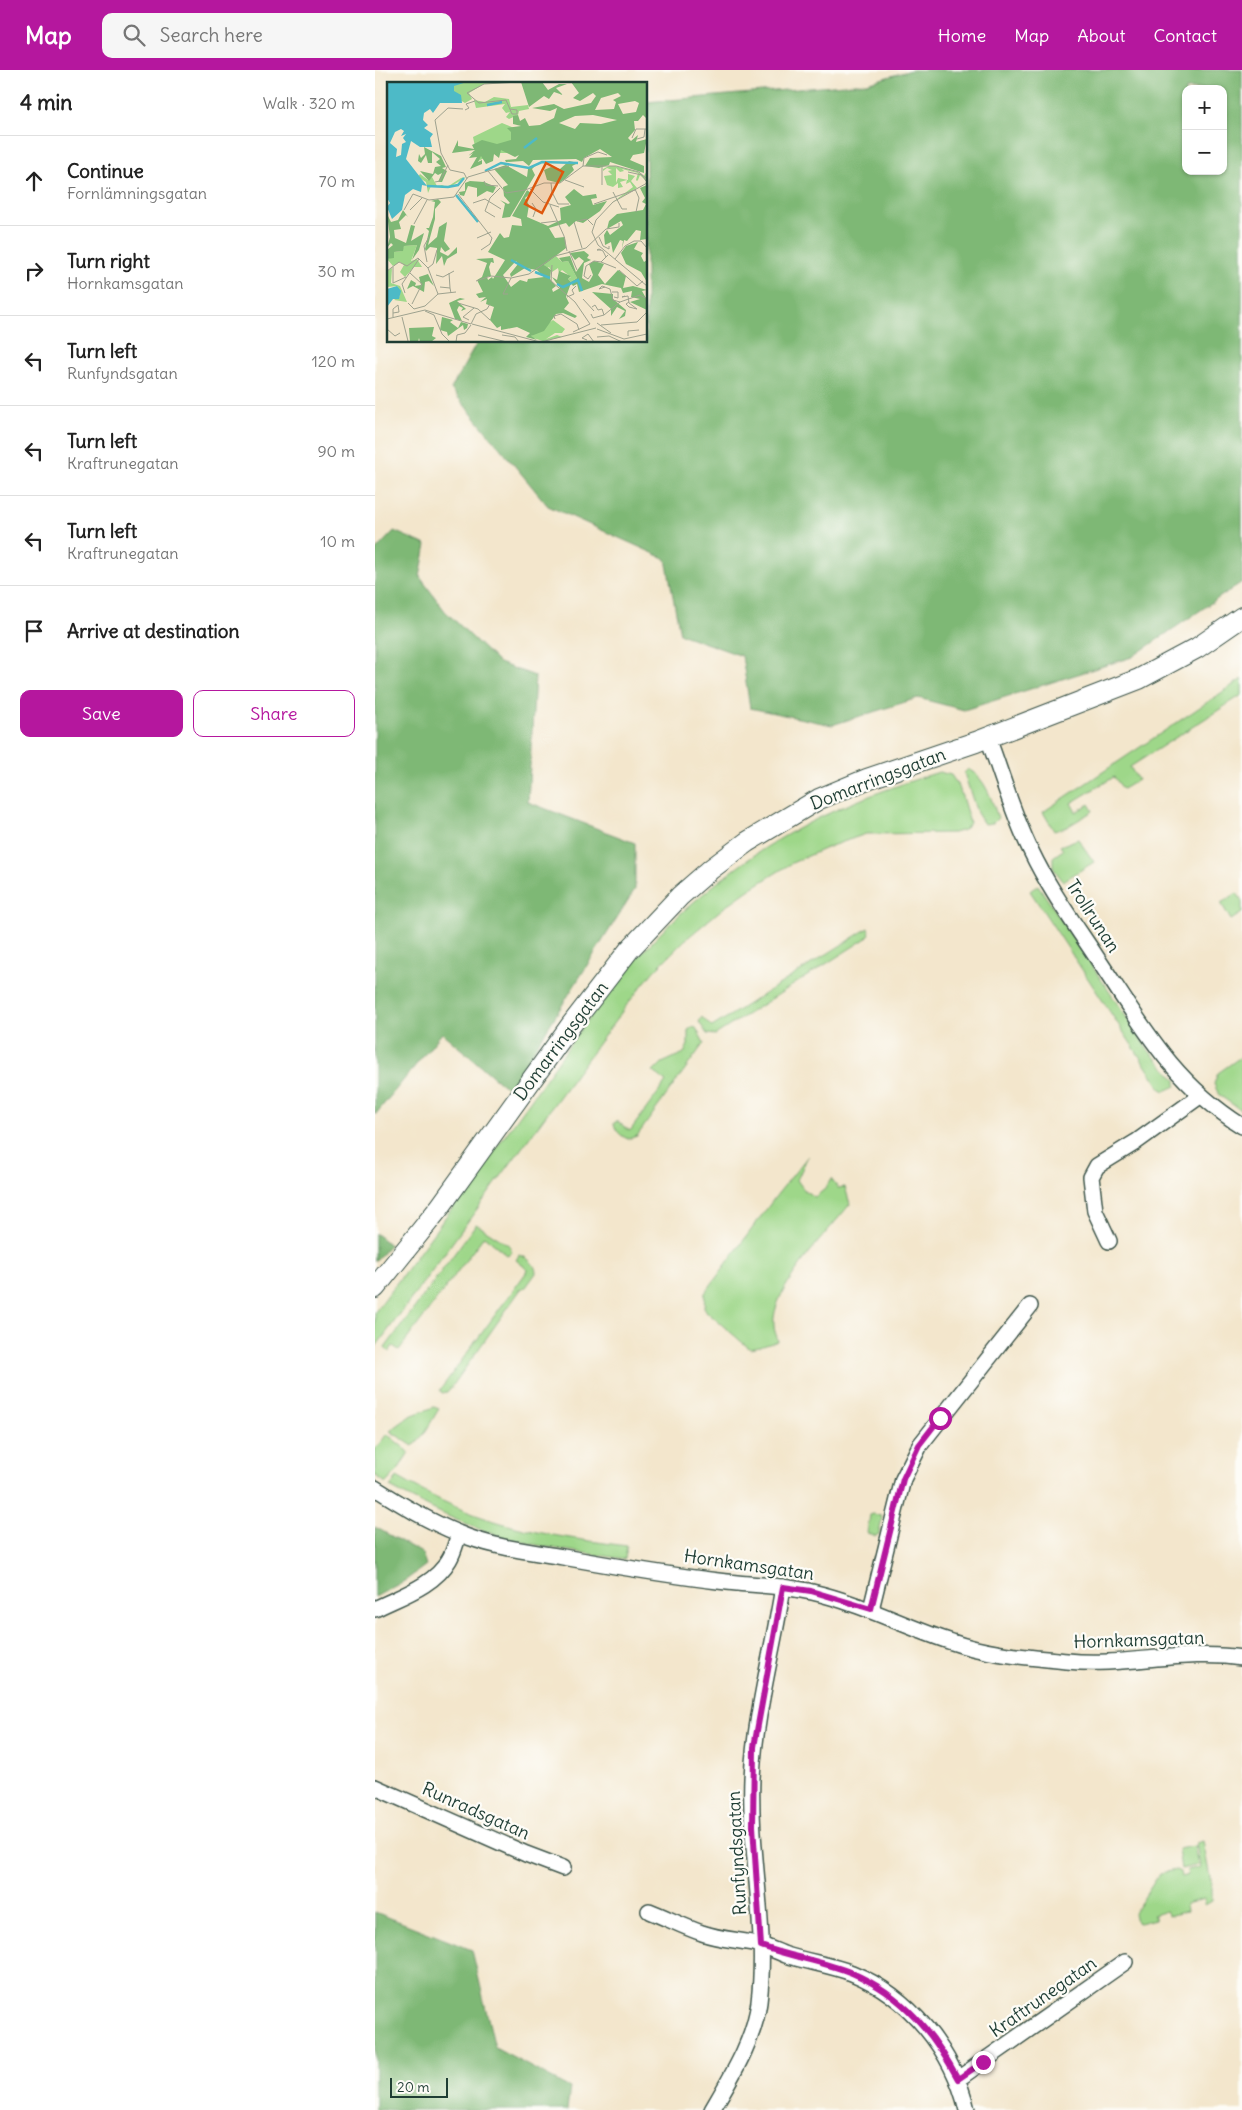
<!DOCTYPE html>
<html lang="en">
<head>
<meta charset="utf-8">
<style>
  :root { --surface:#fff; --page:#f6f6f6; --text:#222; --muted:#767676; --line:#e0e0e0; --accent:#b5179e }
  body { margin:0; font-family:Delius,sans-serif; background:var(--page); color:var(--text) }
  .controls { position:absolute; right:15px; top:15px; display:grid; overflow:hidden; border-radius:10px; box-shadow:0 1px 4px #0004 }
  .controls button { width:45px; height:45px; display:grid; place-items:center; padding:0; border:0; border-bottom:1px solid var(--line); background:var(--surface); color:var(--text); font:25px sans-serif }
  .scale { position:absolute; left:15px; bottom:12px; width:58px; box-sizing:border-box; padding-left:5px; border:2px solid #1f3d34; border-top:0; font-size:14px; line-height:18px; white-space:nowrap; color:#1f3d34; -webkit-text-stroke:4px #fdfcf7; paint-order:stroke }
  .stop { position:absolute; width:15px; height:15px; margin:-11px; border:4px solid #b5179e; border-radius:50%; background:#fff }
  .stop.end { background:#b5179e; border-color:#fff; box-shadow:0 1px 5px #0008 }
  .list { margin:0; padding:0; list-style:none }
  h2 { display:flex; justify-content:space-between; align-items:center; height:65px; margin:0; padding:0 20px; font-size:21px }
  h2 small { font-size:16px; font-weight:400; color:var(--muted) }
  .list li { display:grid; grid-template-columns:32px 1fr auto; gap:15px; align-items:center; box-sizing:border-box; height:90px; padding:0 20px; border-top:1px solid var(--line) }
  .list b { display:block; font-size:19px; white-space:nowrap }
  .list p { margin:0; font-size:16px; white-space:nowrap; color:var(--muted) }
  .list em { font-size:16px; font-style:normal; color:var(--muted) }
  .actions { display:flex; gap:10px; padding:15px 20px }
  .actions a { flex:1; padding:11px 0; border:1px solid var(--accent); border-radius:10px; text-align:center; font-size:18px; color:var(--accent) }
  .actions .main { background:var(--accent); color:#fff }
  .icon { flex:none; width:28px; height:28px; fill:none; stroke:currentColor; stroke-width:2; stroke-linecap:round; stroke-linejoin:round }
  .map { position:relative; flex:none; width:867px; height:2040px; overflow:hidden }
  header { display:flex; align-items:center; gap:30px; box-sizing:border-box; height:70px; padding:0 25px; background:var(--accent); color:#fff }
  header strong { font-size:24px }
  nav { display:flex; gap:28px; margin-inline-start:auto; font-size:18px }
  .search { width:350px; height:45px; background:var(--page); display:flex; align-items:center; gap:12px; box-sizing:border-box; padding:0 18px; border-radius:10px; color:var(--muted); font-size:19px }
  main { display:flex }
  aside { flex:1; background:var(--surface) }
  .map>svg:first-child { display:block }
  .green { fill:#9ed789; stroke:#5e8a5e }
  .forest { fill:#7eb875; stroke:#4e7a54; fill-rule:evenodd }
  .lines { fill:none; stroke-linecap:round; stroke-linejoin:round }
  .minor-casing { stroke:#3f564b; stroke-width:18 }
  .tertiary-casing { stroke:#3f564b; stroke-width:22 }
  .minor { stroke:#fff; stroke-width:15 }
  .tertiary { stroke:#fff; stroke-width:20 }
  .route { stroke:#b5179e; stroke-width:6 }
  .labels { text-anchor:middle; stroke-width:4.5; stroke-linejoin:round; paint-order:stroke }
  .street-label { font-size:18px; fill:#1f3d34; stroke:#fdfcf7 }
  .inset-river { fill:none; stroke:#4dbac7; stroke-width:2.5 }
  .inset-road { fill:none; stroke:#9ea28f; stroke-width:1 }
  .view { fill:#de580e; fill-opacity:0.15; stroke:#de580e; stroke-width:2.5 }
  .inset-edge { fill:none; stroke:#1f3d34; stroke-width:2.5 }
</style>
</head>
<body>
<header>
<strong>Map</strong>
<div class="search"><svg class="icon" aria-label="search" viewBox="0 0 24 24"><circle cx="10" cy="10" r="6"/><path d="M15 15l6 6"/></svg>Search here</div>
<nav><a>Home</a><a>Map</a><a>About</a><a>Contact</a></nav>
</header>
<main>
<aside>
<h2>4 min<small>Walk · 320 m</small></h2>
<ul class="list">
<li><svg class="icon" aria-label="ahead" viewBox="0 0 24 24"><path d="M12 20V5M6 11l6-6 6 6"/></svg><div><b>Continue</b><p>Fornlämningsgatan</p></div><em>70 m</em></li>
<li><svg class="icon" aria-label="right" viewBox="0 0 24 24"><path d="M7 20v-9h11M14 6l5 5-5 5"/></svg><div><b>Turn right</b><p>Hornkamsgatan</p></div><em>30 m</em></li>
<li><svg class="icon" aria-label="left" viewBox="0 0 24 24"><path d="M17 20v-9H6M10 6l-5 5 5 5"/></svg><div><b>Turn left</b><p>Runfyndsgatan</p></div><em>120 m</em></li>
<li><svg class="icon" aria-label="left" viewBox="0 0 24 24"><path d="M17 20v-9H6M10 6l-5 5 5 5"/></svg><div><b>Turn left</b><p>Kraftrunegatan</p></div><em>90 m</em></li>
<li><svg class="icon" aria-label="left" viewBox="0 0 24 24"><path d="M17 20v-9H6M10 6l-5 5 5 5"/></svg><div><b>Turn left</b><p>Kraftrunegatan</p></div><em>10 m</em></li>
<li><svg class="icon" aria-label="arrive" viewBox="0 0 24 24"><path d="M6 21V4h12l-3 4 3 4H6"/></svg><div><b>Arrive at destination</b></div></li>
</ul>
<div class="actions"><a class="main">Save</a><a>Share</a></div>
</aside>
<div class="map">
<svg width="867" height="2040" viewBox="0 0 867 2040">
  <rect width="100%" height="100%" fill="#fdfcf7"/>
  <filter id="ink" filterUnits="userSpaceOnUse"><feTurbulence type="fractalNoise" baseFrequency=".02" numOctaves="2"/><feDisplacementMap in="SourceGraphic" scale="10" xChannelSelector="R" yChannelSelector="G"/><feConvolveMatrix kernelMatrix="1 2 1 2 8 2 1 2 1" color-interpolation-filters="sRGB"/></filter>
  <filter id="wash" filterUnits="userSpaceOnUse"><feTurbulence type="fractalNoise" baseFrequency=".0096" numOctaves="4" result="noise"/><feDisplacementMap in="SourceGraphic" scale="20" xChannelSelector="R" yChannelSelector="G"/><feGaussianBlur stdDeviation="1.12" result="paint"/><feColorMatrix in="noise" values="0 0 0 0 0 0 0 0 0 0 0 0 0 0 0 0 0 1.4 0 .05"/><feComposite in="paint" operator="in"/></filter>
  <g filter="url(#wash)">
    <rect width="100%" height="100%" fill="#f3e6cc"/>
    <!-- green -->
    <path class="green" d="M867,609V625L755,697L763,710L748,719L739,707L696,733L701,742L714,734L718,741L692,757L679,761L668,742Z
      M593,699C611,708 617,731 623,748L618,753L609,754L602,743L589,703Z
      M564,702L576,705L584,717L595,753L589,760L579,763L491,764L456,776L417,793L375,819L347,839L310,870L278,902L254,932L0,1278V1242C52,1172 104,1102 155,1031C195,976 232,917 280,869C310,837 345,809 381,784C437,746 500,722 564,702Z
      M703,769L719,792L688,811L678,798V787L688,780L685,776Z
      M663,815L774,981L801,1010V1016L790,1021L786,1019L655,821Z
      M862,823L867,831V843L856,850L846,833Z
      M493,858L495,864L490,869L340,965L332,964L324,952L327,947L337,957Z
      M318,957L321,958L329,973L262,1066L253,1069C246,1066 240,1061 239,1053L242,1051L255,1061L291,1012L278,1002L287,993L309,983L313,975V960Z
      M867,986V1041L844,1025L839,1014L843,1003Z
      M433,1086L422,1110L430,1121L440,1127L450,1119L456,1109L463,1118L470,1117L475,1134C454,1161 394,1221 399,1256C399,1261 402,1266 403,1271L385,1277L375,1279L332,1242L329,1237L330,1223L401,1126Z
      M101,1154L134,1175L137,1182L132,1185L109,1166L24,1280L18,1276L14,1282L10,1278Z
      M144,1185C152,1187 161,1194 161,1203L151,1217L146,1219L79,1314L72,1322L67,1323L65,1320L153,1200L141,1190Z
      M59,1337L64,1339L62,1342L49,1364L38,1376L15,1361L35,1346Z
      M12,1364L34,1382L23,1400L11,1413L0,1405V1379Z
      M22,1407C52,1424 83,1440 116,1450C160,1464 206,1470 252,1476L250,1489C209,1483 167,1478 128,1467C88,1455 52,1437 15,1417Z
      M498,1444L506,1446L507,1448L504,1464L501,1466L492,1463L495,1445Z
      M828,1771L837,1818V1831L830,1835L829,1829L811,1834L812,1841L794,1846L791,1841L778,1845L780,1849L764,1853L761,1852L759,1843L785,1803L801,1800L805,1802L806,1807L813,1805L812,1800L825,1797L821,1773Z
      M819,1776L823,1795L806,1799L803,1779Z"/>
    <!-- forest -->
    <path class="forest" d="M536,0H867V512L757,587L589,640L543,628L457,655L375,638L367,586L305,564L291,489L173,436L76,319L103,271H271V32L492,13ZM811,19H848V101H811Z
      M19,461L51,475L45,507L70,541L124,593L160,606L153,732L260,773V819L134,1020L67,963L0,1045V481Z
      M0,1163L15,1175L0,1191Z
      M0,1457L47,1483L51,1495L31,1510L0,1527Z
      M0,1842L97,1880L120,1978L195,2018L192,2040H0Z"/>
  </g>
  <g filter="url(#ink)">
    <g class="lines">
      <!-- minor casing -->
      <g class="minor-casing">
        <path id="minor" d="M613,668C627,705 638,745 656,781C674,819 699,853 722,888C767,955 797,1012 867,1056
          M734,1171L720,1141L716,1107L722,1096L761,1072L825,1026
          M0,1418C27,1435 53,1451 83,1463C115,1477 153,1481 188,1487C239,1496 291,1505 343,1511C374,1515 407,1515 437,1522C486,1533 530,1557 577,1572C614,1585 653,1587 692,1591C750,1597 809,1579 867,1588
          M0,1539C26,1526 59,1516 74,1490C79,1482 81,1472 84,1464
          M496,1539L528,1409L545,1375L655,1236
          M0,1717L151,1784L188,1798
          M274,1841C292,1848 309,1857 327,1863C346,1870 367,1870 386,1875C395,1878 403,1882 411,1885C433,1892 456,1895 477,1903C534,1926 578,1980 592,2040
          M583,2009L750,1892
          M337,2040C356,2007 379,1971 384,1932C393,1858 374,1783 377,1708C380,1644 398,1581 408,1517"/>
      </g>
      <!-- tertiary casing -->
      <g class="tertiary-casing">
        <path id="tertiary" d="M0,1218L65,1137L196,955L254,880L305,826L336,799L372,772L444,729L492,709L601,672L764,609L822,578L867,547"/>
      </g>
      <!-- minor -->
      <use href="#minor" class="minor"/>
      <!-- tertiary -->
      <use href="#tertiary" class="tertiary"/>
    </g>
  </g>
  <g class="lines" filter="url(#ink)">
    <!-- route -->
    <path class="route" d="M565,1348L544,1375L528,1409L496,1539L436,1521L408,1517L379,1677L378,1756L386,1876C416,1887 448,1891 477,1903C528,1925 558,1962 583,2009L608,1992"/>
  </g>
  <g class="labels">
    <!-- street labels -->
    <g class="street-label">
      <text transform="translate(503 709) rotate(-21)" y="6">Domarringsgatan</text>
      <text transform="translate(718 846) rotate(57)" y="6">Trollrunan</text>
      <text transform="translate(186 971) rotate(-53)" y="6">Domarringsgatan</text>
      <text transform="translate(374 1495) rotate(8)" y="6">Hornkamsgatan</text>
      <text transform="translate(764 1570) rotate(-2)" y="6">Hornkamsgatan</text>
      <text transform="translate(101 1741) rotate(24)" y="6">Runradsgatan</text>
      <text transform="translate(362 1783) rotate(-93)" y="6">Runfyndsgatan</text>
      <text transform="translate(668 1927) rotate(-35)" y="6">Kraftrunegatan</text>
    </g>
  </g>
  <!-- overview -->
  <g transform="translate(12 12)">
    <rect width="260" height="260" fill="#f3e6cc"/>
    <path d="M43,0H130L97,2L82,11L85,17L78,21ZM107,15L122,17L124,25L141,23L142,27L132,29L131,33L122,37L119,35L123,30L119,31L115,26L118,22L89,26L87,18L98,20ZM115,41L140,51L128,71H108L91,79L86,55ZM228,84L251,90L257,94L258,92L260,89V100L253,93L251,98L250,99L249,98L251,91L235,87L237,89L233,90L229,86V101L231,96L241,98V92L248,94L244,99L250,106L226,120L246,105L243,100L239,102L240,98L233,100L236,105L231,106V101L226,105L220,103L217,94L225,93L221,89L225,88L220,86L216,89V87L222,84ZM33,92L41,98L45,95L50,104L55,103L60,105L74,96L79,95L63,105L44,104L41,111L39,100L31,95ZM30,163L24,179L30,177L35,185H27L18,195L13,190L17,183L13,180L6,184L0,177L6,175L7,170L15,169L17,164ZM168,173L175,180L181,179L190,196L184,200L181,197L184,195L175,188L172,191L171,186L165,190L162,185L159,187L157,183ZM5,186L4,201L13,204L20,220L7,218L13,214L10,204L0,205V189ZM166,238L178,247L175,251H168L159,257L170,253L175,255L156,259L143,255Z" fill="#9ed789"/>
    <path d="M155,0L161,8L172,2H180L169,6L176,13L167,10L162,17L157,14L142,25L134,0ZM184,0H260V37L256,33L251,39H247L248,48L241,56L244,59L251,53L249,60L260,57L257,71L246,73L243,78L257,84V91L223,80L222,83L212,86L198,84L203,76L225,75L213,67L197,76L195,80L189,77L146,78L142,84L136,79L119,80L118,78L129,77L132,73L128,75L114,68L112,76L107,72L106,79L99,82L94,74L91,80L95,78V82L83,87L90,75L82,76L86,71L81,74L88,68L65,71L71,58V64L87,67L85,63L95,58L110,62L124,58V50L120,46L134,44L126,42V34L131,33L133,39L138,36L142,44L153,43L167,36L170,26L163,29L145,26L167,22L177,27L204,21L209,14L206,11L193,19L186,16L192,11ZM231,11L234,14L226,18L229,20L227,27L208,28L214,16ZM248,19L252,21L249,30L236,32L231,22ZM206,33L230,38L214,42L193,41L188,47L172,41L188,34ZM37,65L54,74L59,85L55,86L60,89L55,100H51L55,91L51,93L48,91L42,99L33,89L46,92L48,85L54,84L49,80L53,77L45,70V81H41L39,73L34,81L31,79L32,72L34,76L38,72ZM182,79L191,81L185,84L187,88L178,97L172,101L160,98L157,88L164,85L173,87ZM119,83L140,95L141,87L148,84L145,87L148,93L123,135L115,136L118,122L113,118L121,122L123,121L117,114L116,105L121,103L107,87ZM83,99L97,100L109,105L106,111L100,109L90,115V106L81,104L77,114L73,113L72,110L78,109V101ZM260,103V157L253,158L254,149L249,148L240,159L237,158L235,167L236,159L233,158L226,171L224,160L218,163L217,153L220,148L223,153L236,143L234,139L220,147L222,139L230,132L256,128L259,122L255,120L258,116L253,106ZM187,107L196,114L209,112L210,116L204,117L206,123L220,119L213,129L196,141L189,139L182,145L179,141L162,146L168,156L178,155L179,166L157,183L164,188L163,197L169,204L165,207L166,210L173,206L165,195L170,198L172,189L184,194L181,197L184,200L190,196L181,179L175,180L172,176L183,174L189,190L197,179L192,175L188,178L183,171L197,169L202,173L200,176L204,178L197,181L195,196L202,200L206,193L202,182L207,179L217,182L211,193L218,202L231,188L239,194L236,206L246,204L260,208L255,209L260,218V228L243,220L253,217L244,215L245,209L236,211L234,206L215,202L192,210L190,202L186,204L184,201L179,215L182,221L177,227L190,234L188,236L176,231L169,232L157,249L144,254L150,258L139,255L143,251L130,245L114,248V244L110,246L103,238L107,225L99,222L100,217L93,220L99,215L92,216L89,212L96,210L90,198L95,195L100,181L89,177L106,176L107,181L104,180L102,185L104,194L100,195L101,198L105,195L106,197L118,178L101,170L113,151L117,156L122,155L125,143L135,144L134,137L125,134L140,108L144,111L138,116L142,123L140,135L161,144L174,138L173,126L184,123L178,115ZM129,179L131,182L123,192L124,195L138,186L150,188L157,195L141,197L140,200L133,198L124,205L116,193ZM51,117L54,120L48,127V137L41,163L50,155L52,145L60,140L57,159L63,167L58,170L54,165L53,170L61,174L70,165V171L60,177L57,184L55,174L49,182L50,166L43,165L39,169L38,167L42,149L39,146H42L46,135L48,120L44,119ZM16,128L21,135L19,133L12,140L14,147L7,148L8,156L19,161L24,143L28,144L24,159L37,151L32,168L25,178L30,163L17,164L16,169L7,170V176L0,177V168L6,163L4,161L0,166L3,155L0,132L4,140L11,138ZM251,160L247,167L256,171L254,174L257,180L260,178V200L254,190L239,182L234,171L239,164ZM41,192L47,204L42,199L38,200L37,210L26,204L20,207L24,198L29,201L28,204L34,203L32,195ZM205,210L226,212V217L239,228L238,234L232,237L238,229L230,225L224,234V227ZM73,216L78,217L70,219L79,227L74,229L76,226L72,224L70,228L75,239L68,237L62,221ZM55,235L66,238L63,240L71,246L74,240L81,242L80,246L77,248L76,243L61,254L60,250L53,248ZM47,245L45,254L49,256L44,260H33L32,256L31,260H23L22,246Z" fill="#7eb875" fill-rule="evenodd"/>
    <path d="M0,0H80L67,4V9L74,13L75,21H53L46,31L43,27L37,31L36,38L41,43L37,46L46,52L43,56L45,65H33L24,59L19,77L40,104L35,103L34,110L26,107L18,113L15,128L5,137L0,125L3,121L0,116ZM14,47L17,49L14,54L19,52L16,56L19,60L15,62L14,73L9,75L10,67L3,61L8,50ZM10,204L14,209L12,217H6L0,225V207Z" fill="#4dbac7" fill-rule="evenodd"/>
    <path class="inset-river" d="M100,23L115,20M137,66L150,56M98,89L114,81L142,86L155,80L191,81M40,104L61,105L71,103L77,96M69,113L91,140M124,178L144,189M148,190L163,196M170,202L176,205L191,198L195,209"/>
    <path class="inset-road" d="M177,0H219M76,27L61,26L48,38L54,71L63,88L77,91L80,97M123,27L130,28V32H125L119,18L92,21L80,11L97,2L132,0M78,28L82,26L79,22L88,19M245,56L249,47H260M250,57L257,55L258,47M196,84L197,76L211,70L220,73M101,89L122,84M241,90L255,93L259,99M178,98L197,105M97,99L99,103L111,104M48,100L53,99L61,83M164,101L165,110L171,122H182M260,101L226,120L209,138L205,150L211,163L260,204M215,103V85M143,107L156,120L172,125M248,107L252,116L249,130M226,110L235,127H240M71,112L105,156L103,162L94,168M86,121L98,117L114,127M145,121L149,127L146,135M207,122L248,108M163,123L177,154L180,169M17,128L26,112L42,118L67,115L81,95L101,89L119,111L138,108L157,101H173L196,84H229L252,90L260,97M23,128L35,116M108,135L98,129L103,116L113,106M190,139L200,137L206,143M187,140L195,166M154,141L170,139M27,142L40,118M212,155L216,164L222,167V164M90,156L104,150M214,168H210L212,167L216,169L219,175M182,169L190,188M228,177L238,164L247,159H254L260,166M40,180L37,164L42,155M214,180L229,186M165,183L164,199L188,220M6,185V201L19,195M41,186L46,182L50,168M232,188L250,204L256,199M0,189L12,180L20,184L31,176L41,186L51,212M23,191L35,202L25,222M62,191L63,206M49,193L56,195L67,189M204,193L201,197L197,194L199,184L207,179L214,180L221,173M89,199L104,194L124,196L142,192L168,174L199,166L219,147L232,145V141M53,205L63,206L64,211M218,205L212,207L215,204L223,207L226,218L233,220L253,213L260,217M225,210H231V216L227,215M18,211L15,202L32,177M51,212L69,210M121,212H116L124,196M238,214L235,215L241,214L242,221L250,227L242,225L239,222L242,220M180,215L187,212L185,208L189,204M196,217L207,229M21,221L27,227L38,224M71,221L91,227L103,238M38,224L51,212M205,225L208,223L211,228L215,227L217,233M38,229L47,233L55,252L63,260M204,232L206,236L217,233L233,220M6,235V227L11,223L12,230L6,231M15,235L21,259M0,237L38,228L84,242M168,237L167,234L174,232L190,242L192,248M82,238L76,235L87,226M210,241L224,251M84,242L89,232L100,227L103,222M85,242L153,260M214,243L250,240L260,230M0,247L8,254L13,251M210,247L237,257L260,252M186,250L203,242L188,220M91,253L120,260M115,253L128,255L132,260M241,254V249L252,248M210,255L222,254L235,260M200,258L195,256L201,252L207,260M69,260L70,253L78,251L84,243M154,260L209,246"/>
    <path class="view" d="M159,81L176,90L155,131L138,122Z"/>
    <rect width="260" height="260" class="inset-edge"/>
  </g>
</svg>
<div class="controls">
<button>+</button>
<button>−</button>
</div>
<div class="scale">20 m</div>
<div class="stop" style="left:565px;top:1348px"></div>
<div class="stop end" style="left:608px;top:1992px"></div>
</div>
</main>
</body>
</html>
